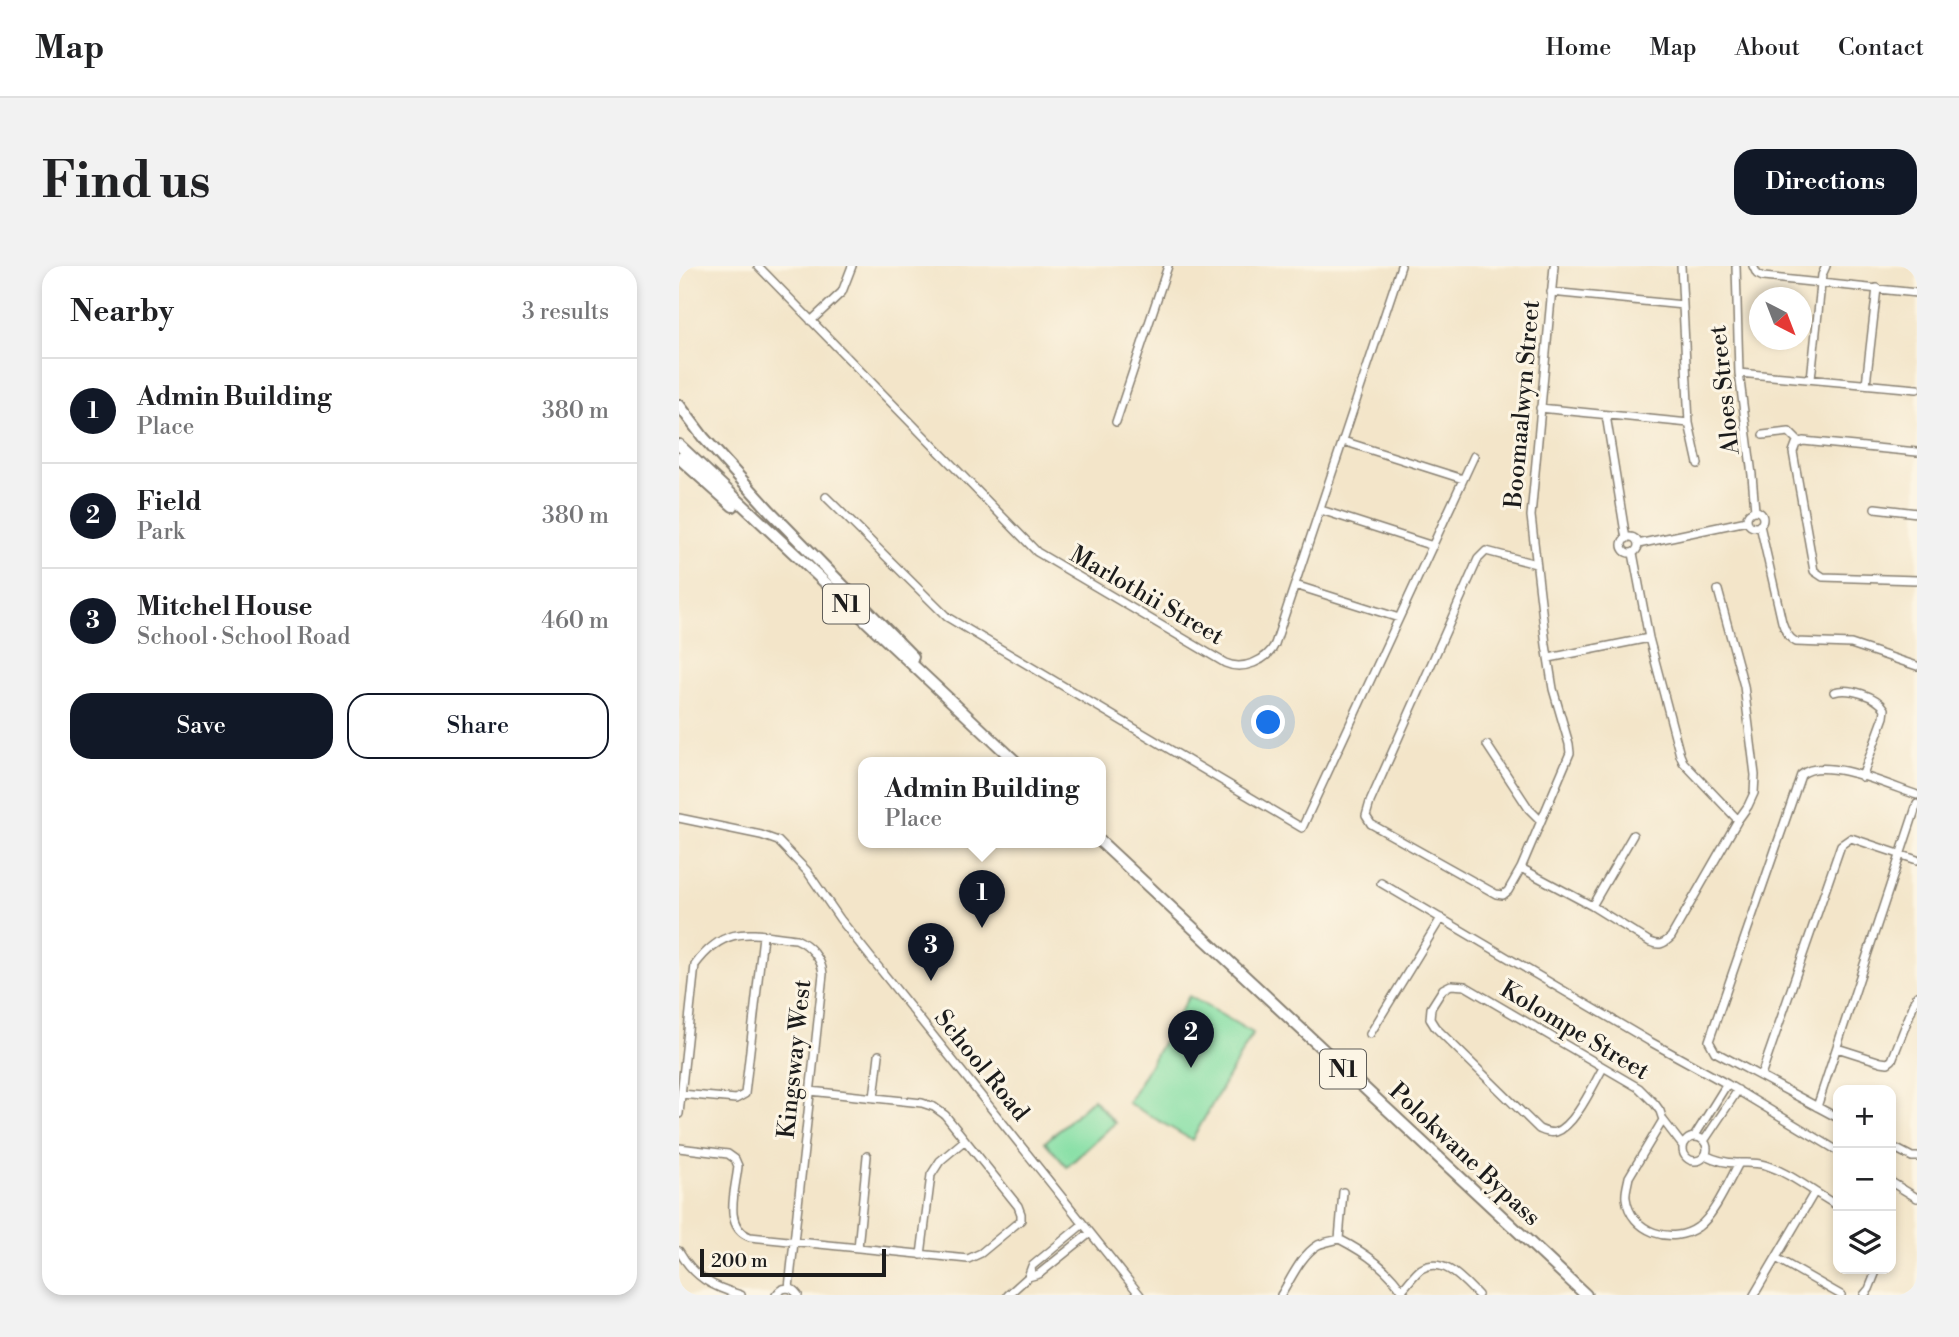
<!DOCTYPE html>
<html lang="en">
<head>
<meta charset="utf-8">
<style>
  :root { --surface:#fff; --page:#f2f2f2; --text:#202124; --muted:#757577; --line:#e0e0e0; --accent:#111827 }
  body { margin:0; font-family:"Libre Bodoni",serif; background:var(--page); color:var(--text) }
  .controls { position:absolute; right:21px; bottom:21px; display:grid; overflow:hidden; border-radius:14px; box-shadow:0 4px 10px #0003 }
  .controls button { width:63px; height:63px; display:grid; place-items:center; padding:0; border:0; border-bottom:2px solid var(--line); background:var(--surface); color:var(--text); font:35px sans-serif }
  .compass { position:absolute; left:1070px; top:21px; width:63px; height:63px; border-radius:50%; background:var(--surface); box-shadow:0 4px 10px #0003; rotate:138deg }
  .scale { position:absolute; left:21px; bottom:18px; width:186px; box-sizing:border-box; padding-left:7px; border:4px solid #1c1c1c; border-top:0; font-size:19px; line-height:24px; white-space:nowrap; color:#1c1c1c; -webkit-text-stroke:5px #fcf5e5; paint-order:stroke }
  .you { position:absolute; left:590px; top:457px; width:24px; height:24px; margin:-18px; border:5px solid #fff; border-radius:50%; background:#1a73e8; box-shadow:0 0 0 10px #1a73e833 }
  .badge { display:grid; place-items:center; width:46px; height:46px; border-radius:50%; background:var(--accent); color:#fff; font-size:23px; font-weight:700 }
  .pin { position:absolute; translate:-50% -58px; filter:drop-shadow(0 2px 4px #0008) }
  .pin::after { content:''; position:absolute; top:37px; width:24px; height:21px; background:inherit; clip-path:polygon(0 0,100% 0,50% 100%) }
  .popup { position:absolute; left:179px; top:491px; width:248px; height:91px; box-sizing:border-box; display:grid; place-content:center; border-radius:14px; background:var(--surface); filter:drop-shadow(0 2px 5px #0005); font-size:23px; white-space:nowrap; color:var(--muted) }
  .popup b { font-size:26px; color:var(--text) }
  .popup::after { content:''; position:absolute; left:50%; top:100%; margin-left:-14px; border:14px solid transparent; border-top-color:var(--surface) }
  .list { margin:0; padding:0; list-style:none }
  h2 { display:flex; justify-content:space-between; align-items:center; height:91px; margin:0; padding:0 28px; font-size:30px }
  h2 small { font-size:23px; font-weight:400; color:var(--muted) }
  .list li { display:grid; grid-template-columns:46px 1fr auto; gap:21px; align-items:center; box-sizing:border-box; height:105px; padding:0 28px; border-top:2px solid var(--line) }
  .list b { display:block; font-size:26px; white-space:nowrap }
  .list p { margin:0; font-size:23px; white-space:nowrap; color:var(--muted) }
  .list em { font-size:23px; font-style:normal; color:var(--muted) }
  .actions { display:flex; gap:14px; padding:21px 28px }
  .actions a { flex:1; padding:16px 0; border:2px solid var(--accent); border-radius:21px; text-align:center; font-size:24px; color:var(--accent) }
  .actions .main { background:var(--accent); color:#fff }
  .icon { flex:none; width:38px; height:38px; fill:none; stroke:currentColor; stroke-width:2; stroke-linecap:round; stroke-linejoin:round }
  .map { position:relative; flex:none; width:1238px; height:1029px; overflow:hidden; border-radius:21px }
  header { display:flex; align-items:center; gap:42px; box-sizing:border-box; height:98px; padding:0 35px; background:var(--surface); border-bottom:2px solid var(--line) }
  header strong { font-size:33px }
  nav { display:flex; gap:38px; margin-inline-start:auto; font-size:24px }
  .intro { display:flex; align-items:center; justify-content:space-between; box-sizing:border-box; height:168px; padding:0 42px }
  h1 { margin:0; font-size:49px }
  .button { padding:18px 32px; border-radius:21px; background:var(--accent); color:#fff; font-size:24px; font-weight:700 }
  main { display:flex; gap:42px; padding:0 42px }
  aside { flex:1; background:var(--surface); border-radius:21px; box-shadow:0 4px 10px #0003 }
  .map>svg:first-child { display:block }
  .green { fill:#85dfa5; stroke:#507e60; stroke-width:2 }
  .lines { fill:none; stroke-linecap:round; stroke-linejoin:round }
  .minor-casing { stroke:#888072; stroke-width:10 }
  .highway-casing { stroke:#888072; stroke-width:14 }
  .minor { stroke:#fff; stroke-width:7 }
  .highway { stroke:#fff; stroke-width:10 }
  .labels { text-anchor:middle; stroke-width:6; stroke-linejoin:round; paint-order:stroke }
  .shield { fill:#fcf5e5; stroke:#5f5d58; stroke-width:2 }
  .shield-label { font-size:23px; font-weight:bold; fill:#1c1c1c }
  .street-label { font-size:24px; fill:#1c1c1c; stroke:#fcf5e5 }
</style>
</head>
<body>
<header>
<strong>Map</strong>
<nav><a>Home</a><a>Map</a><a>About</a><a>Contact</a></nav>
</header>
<div class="intro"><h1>Find us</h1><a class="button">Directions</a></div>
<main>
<aside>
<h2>Nearby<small>3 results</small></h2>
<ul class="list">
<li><span class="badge">1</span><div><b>Admin Building</b><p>Place</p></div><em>380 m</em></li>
<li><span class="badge">2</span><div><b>Field</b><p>Park</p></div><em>380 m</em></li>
<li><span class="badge">3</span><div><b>Mitchel House</b><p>School · School Road</p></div><em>460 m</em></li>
</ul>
<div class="actions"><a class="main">Save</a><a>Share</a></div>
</aside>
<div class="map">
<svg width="1238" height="1029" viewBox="0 0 1238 1029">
  <rect width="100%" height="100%" fill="#fcf5e5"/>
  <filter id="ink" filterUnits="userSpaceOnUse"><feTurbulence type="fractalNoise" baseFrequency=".0143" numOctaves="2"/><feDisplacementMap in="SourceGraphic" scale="14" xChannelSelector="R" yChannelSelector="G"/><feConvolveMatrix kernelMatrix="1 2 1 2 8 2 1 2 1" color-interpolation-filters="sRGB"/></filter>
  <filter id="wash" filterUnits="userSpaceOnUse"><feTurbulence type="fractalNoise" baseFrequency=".00686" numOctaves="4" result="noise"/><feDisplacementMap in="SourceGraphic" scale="28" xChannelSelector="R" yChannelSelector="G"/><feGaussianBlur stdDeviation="1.57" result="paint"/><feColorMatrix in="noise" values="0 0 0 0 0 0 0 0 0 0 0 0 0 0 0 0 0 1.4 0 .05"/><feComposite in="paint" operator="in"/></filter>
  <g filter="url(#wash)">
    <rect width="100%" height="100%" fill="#f3e5c9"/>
    <!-- green -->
    <path class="green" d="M510,730L574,767L513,874L449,837Z
      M414,833L436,857L388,901L366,876Z"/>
  </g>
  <g filter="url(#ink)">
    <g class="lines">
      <!-- minor casing -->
      <g class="minor-casing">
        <path id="minor" d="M79,0L358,286L546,397C564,405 588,395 596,378L722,0
          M1002,0L1010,157L1019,198
          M1057,0L1060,107L1073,209L1076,245
          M1074,0L1078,8L1084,11L1238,27
          M872,26L1004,39
          M132,55L163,26L173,0
          M1060,107L1238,123
          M1132,113L1143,9L1147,0
          M1187,118L1198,22
          M861,142L1010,157
          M927,149L947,273
          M437,156L489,0
          M1084,169L1110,166L1120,176
          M664,175L784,213
          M1238,186L1124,175L1117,178L1114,186L1135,305L1144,311L1238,314
          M147,231L268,351L623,562L795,190
          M1196,242L1238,247
          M642,244L754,280
          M1068 253a8 8 0 1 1 16 0a8 8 0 1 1-16 0Z
          M1081,259L1103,356C1106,364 1108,371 1117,376L1172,378L1238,400
          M943 279a8 8 0 1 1 16 0a8 8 0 1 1-16 0Z
          M959,278L1068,255
          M954,287L970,372L1001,489L1004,496L1059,554
          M857,298L807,285L799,293L691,536L687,550L692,558L817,628L824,629L829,625L842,602L891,487L890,478L874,423L867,379L852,250L875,0
          M616,319L720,352
          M870,392L970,372
          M1155,426C1170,421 1198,430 1206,443L1205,451L1183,511
          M808,479L850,543L861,554
          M0,552L82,569L99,575L128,605L161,653L461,1029
          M842,602L913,640L971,676C980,680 985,678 992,671L1059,554L1069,540L1075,527L1076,509L1065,420L1039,324
          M702,617L970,775L1048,818L1159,885
          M913,640L954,569
          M691,768L762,652
          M1158,782L1202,796L1209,797L1213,794L1238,730
          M924,802C914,819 896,860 877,866C871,868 865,865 860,863L756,761L751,753L752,742L764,723L772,719L786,720L960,822L976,838L981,845L984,854L1004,880
          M1082,810L1162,579L1172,572L1238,594
          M2,828L57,833L66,828L84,670
          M195,832L200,789
          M1138,841L1238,538
          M0,848L16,699C47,657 72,668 117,673C131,679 143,693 144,708L110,1022
          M1159,852L1036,786L1030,775L1122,509C1144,489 1211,520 1238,529
          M984,854L950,911C949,917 946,926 947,932C951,966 993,980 1019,961C1035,950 1050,915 1060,897
          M1004 883a12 12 0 1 1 24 0a12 12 0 1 1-24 0Z
          M1015,871L1048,818
          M1025,875L1059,824
          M1212,880L1233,891H1238
          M0,882L49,888L56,893L59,900C57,923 43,961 71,971L289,993L302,987L342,954V948L339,940L266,849L255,841L243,837L131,825
          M1026,889C1036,894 1047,897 1058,897C1068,897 1076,896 1086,899C1112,907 1135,927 1159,940
          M1212,916L1238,932
          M660,973L664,926
          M179,982L188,890
          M0,985C15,1011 33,1021 62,1029
          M242,989L252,909L261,895L286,874
          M1097,992L1162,1029
          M349,1011L353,1000L404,958
          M723,1024C729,1018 735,1008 742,1003C765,990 784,1014 799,1029
          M97,1029C103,1020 113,1020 119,1029
          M329,1029L349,1011L360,1008L411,967
          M602,1029C612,1013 622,989 639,979C645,976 654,975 660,973C687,987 710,1003 726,1029
          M1075,1029L1135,927
          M1185,1029L1190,1023L1198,1003"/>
      </g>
      <!-- highway casing -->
      <g class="highway-casing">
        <path id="highway" d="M0,139L24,171L91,245L234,391
          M0,179L337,496
          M0,192L54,240
          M422,576L907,1029"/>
      </g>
      <!-- minor -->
      <use href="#minor" class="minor"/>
      <!-- highway -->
      <use href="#highway" class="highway"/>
    </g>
  </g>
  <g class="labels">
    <!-- shield labels -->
    <g class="shield">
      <rect x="144" y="318.5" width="46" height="39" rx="5"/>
      <rect x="641" y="783.5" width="46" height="39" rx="5"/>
    </g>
    <g class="shield-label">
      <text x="167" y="346">N1</text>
      <text x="664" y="811">N1</text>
    </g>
    <!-- street labels -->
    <g class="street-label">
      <text transform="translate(1045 124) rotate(-96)" y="8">Aloes Street</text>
      <text transform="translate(843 138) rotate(-85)" y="8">Boomaalwyn Street</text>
      <text transform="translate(468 329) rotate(30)" y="8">Marlothii Street</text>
      <text transform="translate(896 764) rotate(31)" y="8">Kolompe Street</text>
      <text transform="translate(115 793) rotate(-84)" y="8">Kingsway West</text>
      <text transform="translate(303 799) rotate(51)" y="8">School Road</text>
      <text transform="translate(786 888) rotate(43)" y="8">Polokwane Bypass</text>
    </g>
  </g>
</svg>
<div class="controls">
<button>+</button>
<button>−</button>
<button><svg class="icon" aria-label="layers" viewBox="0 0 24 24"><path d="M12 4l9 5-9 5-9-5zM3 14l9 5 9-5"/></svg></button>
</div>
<svg class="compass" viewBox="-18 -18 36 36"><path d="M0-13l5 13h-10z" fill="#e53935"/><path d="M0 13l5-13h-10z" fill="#757577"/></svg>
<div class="scale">200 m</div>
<div class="you"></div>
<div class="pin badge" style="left:303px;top:662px">1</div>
<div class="popup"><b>Admin Building</b>Place</div>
<div class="pin badge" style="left:512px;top:802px">2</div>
<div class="pin badge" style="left:252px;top:715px">3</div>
</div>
</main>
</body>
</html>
